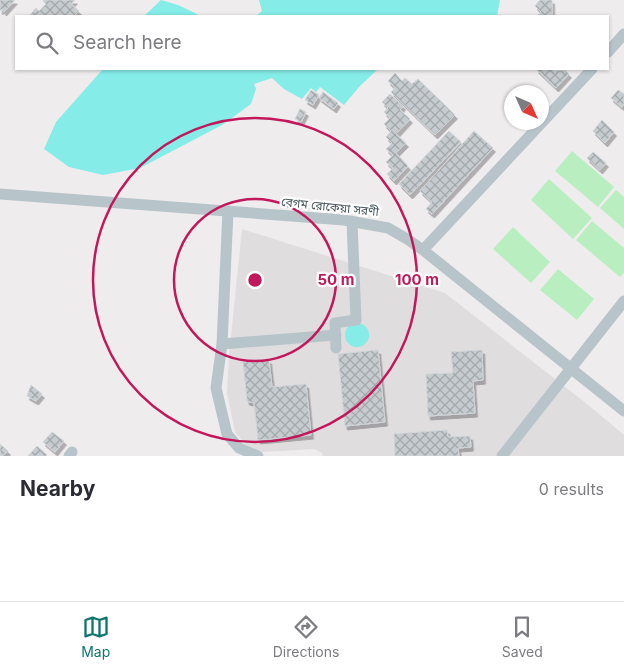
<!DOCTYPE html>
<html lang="en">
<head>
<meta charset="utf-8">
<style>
  :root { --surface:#fff; --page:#f7f7f7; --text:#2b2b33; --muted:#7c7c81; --line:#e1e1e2; --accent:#0f766e }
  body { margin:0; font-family:Inter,"Noto Sans Bengali",sans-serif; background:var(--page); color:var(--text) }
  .compass { position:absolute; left:504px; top:85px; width:45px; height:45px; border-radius:50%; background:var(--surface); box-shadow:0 1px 4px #0004; rotate:135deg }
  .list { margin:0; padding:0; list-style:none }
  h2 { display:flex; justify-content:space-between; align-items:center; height:65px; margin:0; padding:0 20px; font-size:21px }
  h2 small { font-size:16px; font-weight:400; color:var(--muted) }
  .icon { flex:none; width:28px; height:28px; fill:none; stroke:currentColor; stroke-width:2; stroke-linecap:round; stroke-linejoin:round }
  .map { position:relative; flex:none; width:624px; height:456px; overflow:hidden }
  .search { position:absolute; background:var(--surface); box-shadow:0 1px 4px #0004; left:15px; right:15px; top:15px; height:55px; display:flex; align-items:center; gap:12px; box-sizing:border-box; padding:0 18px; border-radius:0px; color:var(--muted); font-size:19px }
  .sheet { height:145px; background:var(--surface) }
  nav { display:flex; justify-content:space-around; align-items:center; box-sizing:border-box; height:70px; border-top:1px solid var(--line); background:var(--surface); font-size:14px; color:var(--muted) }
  nav a { display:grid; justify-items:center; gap:2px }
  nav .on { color:var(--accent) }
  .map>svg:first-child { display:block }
  .education { fill:#e0dddf }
  .green { fill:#b9efc0 }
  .water { fill:#85ece8 }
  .building { fill:url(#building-cross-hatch); stroke:#d0d5d8; filter:url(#shadow) }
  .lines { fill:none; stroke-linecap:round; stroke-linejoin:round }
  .minor { stroke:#b7c5ca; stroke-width:11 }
  .ring { fill:none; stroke:#c2185b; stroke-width:2.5 }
  .labels { text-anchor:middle; stroke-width:4.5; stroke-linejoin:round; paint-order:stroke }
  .street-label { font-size:12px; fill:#45555a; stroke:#fff }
  .centre { fill:#c2185b; stroke:#fff; stroke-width:2.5 }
  .ring-label { font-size:15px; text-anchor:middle; font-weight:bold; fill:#c2185b; stroke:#fff; stroke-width:4.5; stroke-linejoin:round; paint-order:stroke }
</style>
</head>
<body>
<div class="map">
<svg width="624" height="456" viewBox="0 0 624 456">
  <defs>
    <pattern id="building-cross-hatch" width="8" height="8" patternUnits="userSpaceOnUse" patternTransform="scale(1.25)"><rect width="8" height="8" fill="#c6cbcf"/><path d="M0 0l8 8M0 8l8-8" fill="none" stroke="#a3a8ab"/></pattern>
    <filter id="shadow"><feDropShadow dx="2.5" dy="4" stdDeviation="0" flood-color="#0004"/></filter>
  </defs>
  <rect width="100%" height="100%" fill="#efeced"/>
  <!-- education -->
  <path class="education" d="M242,229L445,293L587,404L624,435V456H323L322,453L314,449L263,452L246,445L235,432L227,393L229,356Z"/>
  <!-- green -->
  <path class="green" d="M572,151L614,187L598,207L555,171Z
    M549,179L592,218L573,239L531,200Z
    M616,190L624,197V229L600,208Z
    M592,221L624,248V273L620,277L576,240Z
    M513,227L550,262L531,283L493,249Z
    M558,269L594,299L577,320L540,290Z"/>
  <!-- water -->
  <path class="water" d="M161,0L178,5L201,16H144Z
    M259,0H500L497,16H256L262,11Z
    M103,69H378L359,87L344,105L320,87L316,92L311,88L302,99L284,89L272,78L254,84L256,89L251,104L222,125L140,168L103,175L69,167L44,149L56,122Z
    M345 335a12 12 0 1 1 24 0a12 12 0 1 1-24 0Z"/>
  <!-- building -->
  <path class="building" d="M0,0H15L4,12L2,9L0,11Z
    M44,0H75L71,4L79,11L74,16H29L36,8L39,11L46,4L43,1Z
    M540,0H552V16H537L541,12L535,6Z
    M536,69H554V71L565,70L569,74L556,88Z
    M395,73L402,81L405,78L412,84L418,79L455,115L435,135L391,92L395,88L388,81Z
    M311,90L319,95L313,105L305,100Z
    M618,90L624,94V104L622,107L611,98Z
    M323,92L338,103L334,109L319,98Z
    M390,94L403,106L400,110L410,119L396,134L406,143L396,153L408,166L394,181L387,174L393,168L386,162L393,155L386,149L392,143L386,137L391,131L384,124L390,118L384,112L388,108L382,102Z
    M300,109L306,112L301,122L295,119Z
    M602,120L614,132L605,143L593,131Z
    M449,131L461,142L410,195L399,184Z
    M474,131L493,148L432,214L426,209L432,202L420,191Z
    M593,152L606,163L600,170L587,158Z
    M378,350L385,422L345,426L338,354Z
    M482,350L483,380L473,381L475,413L428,416L426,374L453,373L451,352Z
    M269,360L272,387L306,384L311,435L258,440L254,403L247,401L243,362Z
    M31,385L42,394L36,401L27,396Z
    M447,430L448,437L470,436L471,447L458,448L459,456H395L394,434Z
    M52,432L64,441L55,452L43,442Z
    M0,444L8,451L2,456H0Z
    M37,446L47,455L46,456H28Z"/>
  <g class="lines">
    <!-- minor -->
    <path class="minor" d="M608,52L624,34
      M0,194L344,220L388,228L407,239L423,250L624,411
      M228,211L222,344L336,335
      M423,250L592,69
      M222,344L216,388L227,434L239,448L258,456
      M336,348L335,323L356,320L352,222
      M69,456L72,452
      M502,456L624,301"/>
  </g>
  <!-- distance rings -->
  <g class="ring">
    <circle cx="255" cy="280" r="81"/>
    <circle cx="255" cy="280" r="162"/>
  </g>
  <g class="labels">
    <!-- street labels -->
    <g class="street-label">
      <text transform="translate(330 207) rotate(6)" y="4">বেগম রোকেয়া সরণী</text>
    </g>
  </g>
  <circle cx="255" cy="280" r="8" class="centre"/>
  <g class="ring-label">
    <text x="336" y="285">50 m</text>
    <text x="417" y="285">100 m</text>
  </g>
</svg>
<svg class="compass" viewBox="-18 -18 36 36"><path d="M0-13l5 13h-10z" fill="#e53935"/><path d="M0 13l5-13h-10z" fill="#7c7c81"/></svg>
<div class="search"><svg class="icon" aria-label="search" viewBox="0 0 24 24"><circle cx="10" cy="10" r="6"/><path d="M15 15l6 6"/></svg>Search here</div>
</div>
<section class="sheet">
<h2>Nearby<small>0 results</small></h2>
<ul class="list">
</ul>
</section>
<nav>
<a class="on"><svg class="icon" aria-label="map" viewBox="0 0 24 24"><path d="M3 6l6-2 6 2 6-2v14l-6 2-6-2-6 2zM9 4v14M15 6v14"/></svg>Map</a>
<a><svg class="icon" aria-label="directions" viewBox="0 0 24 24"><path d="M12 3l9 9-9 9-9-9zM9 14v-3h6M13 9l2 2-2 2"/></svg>Directions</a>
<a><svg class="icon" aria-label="saved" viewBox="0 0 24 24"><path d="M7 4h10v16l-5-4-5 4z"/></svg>Saved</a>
</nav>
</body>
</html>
